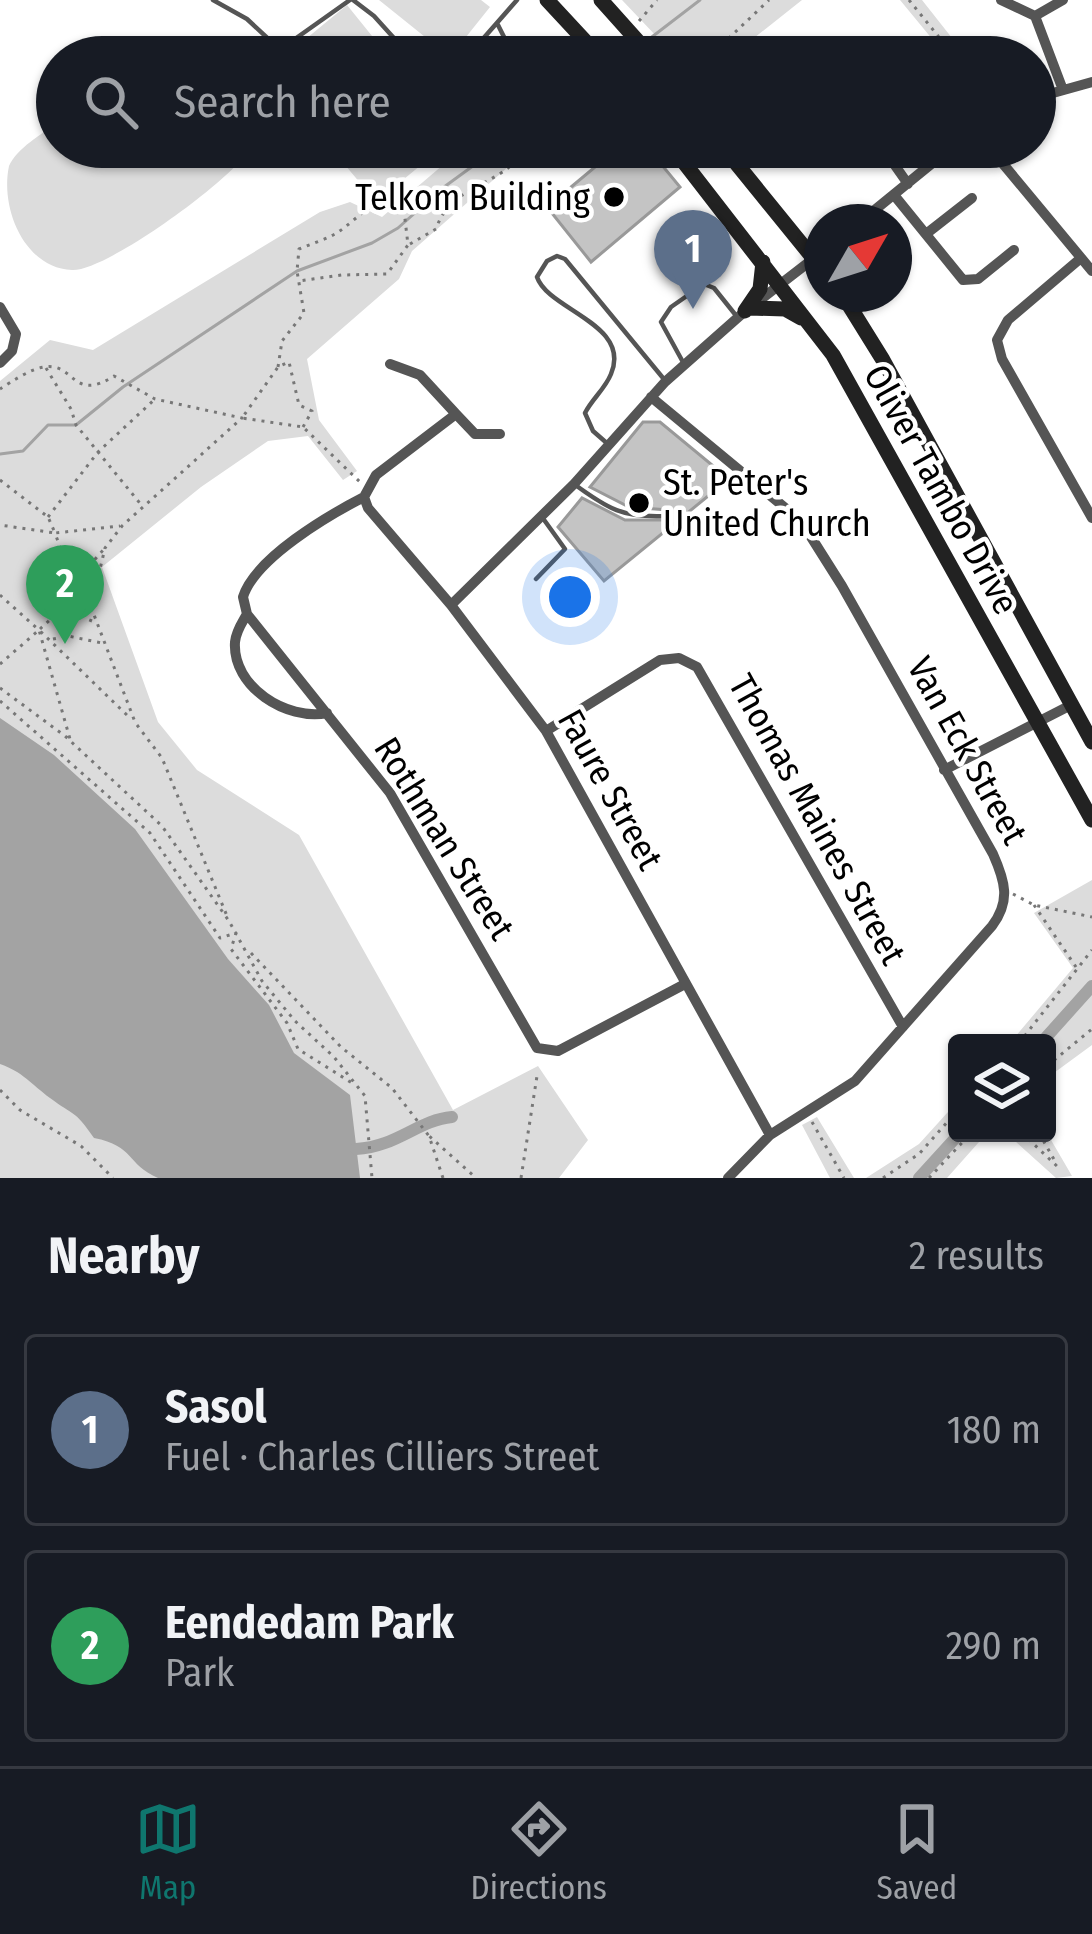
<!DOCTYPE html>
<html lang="en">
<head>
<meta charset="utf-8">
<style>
  :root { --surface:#171b24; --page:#20242c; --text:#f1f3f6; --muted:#9ea1a6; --line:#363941; --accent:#0f766e }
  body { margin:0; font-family:"Fira Sans Condensed",sans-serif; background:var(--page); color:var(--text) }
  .controls { position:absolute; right:36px; bottom:36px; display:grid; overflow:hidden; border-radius:12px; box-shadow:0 3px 9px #0004 }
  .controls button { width:108px; height:108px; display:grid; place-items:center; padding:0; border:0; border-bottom:3px solid var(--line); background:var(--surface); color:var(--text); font:60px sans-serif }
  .compass { position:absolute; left:804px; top:204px; width:108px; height:108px; border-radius:50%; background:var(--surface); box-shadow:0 3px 9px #0004; rotate:51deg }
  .you { position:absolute; left:570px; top:597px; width:42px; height:42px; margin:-30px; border:9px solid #fff; border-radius:50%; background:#1a73e8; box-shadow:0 0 0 18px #1a73e833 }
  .badge { display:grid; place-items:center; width:78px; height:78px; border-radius:50%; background:var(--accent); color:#fff; font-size:39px; font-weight:700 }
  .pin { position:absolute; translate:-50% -99px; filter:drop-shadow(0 3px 6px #0008) }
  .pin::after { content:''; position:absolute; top:63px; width:42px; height:36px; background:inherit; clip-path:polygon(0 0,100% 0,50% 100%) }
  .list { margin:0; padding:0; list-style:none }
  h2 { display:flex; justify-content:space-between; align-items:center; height:156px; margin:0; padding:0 48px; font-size:51px }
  h2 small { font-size:39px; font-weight:400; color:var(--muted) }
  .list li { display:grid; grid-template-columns:78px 1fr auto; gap:36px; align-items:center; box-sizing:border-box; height:192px; margin:0 24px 24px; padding:0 24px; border:3px solid var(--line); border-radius:12px }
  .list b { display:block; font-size:45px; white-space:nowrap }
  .list p { margin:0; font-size:39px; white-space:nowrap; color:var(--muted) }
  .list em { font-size:39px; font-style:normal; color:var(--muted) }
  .icon { flex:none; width:66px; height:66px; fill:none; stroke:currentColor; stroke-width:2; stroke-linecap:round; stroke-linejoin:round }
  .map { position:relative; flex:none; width:1092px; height:1178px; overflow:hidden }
  .search { position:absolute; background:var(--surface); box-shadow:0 3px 9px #0004; left:36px; right:36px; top:36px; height:132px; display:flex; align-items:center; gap:30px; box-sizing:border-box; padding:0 42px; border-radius:66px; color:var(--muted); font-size:45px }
  .sheet { height:588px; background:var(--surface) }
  nav { display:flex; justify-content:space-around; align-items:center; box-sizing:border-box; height:168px; border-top:3px solid var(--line); background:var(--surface); font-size:33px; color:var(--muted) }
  nav a { display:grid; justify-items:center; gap:6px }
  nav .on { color:var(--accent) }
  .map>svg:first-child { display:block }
  .green { fill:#dcdcdc }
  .water { fill:#a3a3a3 }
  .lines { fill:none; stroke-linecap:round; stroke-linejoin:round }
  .stream { stroke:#a3a3a3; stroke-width:3 }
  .canal { stroke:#a3a3a3; stroke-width:12 }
  .building { fill:#c4c4c4; stroke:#999; stroke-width:3 }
  .path { stroke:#777; stroke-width:3; stroke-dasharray:3 6; stroke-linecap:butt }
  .lane { stroke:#555; stroke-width:4.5 }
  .street { stroke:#555; stroke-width:10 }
  .secondary { stroke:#222; stroke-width:15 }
  .poi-dot { fill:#000; stroke:#fff; stroke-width:4.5 }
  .labels { text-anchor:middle; stroke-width:9; stroke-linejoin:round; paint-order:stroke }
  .poi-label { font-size:36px; fill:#000; stroke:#fff; text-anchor:end }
  .street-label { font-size:36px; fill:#000; stroke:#fff }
</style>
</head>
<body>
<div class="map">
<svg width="1092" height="1178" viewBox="0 0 1092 1178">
  <rect width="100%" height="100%" fill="#fff"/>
  <!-- green -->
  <path class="green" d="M379,0H481L490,7L450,57Z
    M622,0H802L730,57H676Z
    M900,0H922L967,57H947Z
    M347,5L389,57H284Z
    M57,123V147H251C236,177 106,272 72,270C24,268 0,208 9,166C17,148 42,134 57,123Z
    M330,147H443L376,202Z
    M464,147H531L412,251L399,279L307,359L319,420L357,471L343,480L308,436L268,441L201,487L102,567L158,722L197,770L299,835L453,1110L538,1066L588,1140L559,1178H0V381L50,340L93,350L320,212L350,202L382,217Z
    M1092,880V1045L1047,1078V1043H1010L1073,968L1034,913Z
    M957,1102V1133H987L947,1178H866L919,1144Z
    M817,1117L854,1178H830L802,1125Z
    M1006,1133H1047L1072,1176L1056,1178Z"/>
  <!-- water -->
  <path class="water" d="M0,718L54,755L135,829L228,959L269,1005L294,1053L350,1095L360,1178H158C126,1164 135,1146 94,1138C74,1109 74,1116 50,1098C31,1084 23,1072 0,1064Z"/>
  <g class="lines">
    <!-- stream -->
    <path class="stream" d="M644,43L700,0
      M626,57L637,49
      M0,454L23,451L48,425H76L123,387L297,271L372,243L398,228L444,187L499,147"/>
    <!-- canal -->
    <path class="canal" d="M1041,1043L1092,986
      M356,1149C397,1147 418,1120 452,1117
      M919,1178L960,1133"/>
  </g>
  <!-- building -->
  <path class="building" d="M619,147H647L680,187L591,262L547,207Z
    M643,422H660L729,479L604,581L558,527L582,498L625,520H671L668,510L629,507L590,487Z"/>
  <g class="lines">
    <!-- path -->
    <path class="path" d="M909,0L955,57
      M639,21L657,0
      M709,57L769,0
      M405,202L428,206L454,200
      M410,244L436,229C447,196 474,190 501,173C512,166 521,156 531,147
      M278,367L282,341L304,313L297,271L299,249C311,244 324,240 335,234C357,221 375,193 403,202L408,245L387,274L342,275L299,281
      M46,368L71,409L76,425L143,507
      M0,389C11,382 30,369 44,367C75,362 72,403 114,376L155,399L242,418L122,526L105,548L91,607L135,722
      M303,427L312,411L299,405L289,362L278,367L242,418L303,427L360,482
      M0,480L48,517L55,533L0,525
      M48,517L98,452L154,400
      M0,595L39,630L70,739
      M92,621L85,618L55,533L120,526
      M40,629L62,609L72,585L104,549
      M53,639L68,636L102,643
      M0,664L39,630L130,718
      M0,688L65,736L162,826L229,921L262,981L295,1021L334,1057L365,1096L372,1178
      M0,701L150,833L220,938L236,933L231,949L287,1023L298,1049L352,1083
      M137,725L162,758L227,916
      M1013,894L1034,905L1092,917
      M1034,905L1076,967
      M251,953L341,1047L392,1088L429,1136
      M1019,1043L1092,950
      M1047,1066L1092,1029
      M0,1090L20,1110L81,1146L113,1178
      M812,1122L844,1178
      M1022,1133L1060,1169
      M1039,1133L1056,1163
      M443,1178L429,1136L476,1178
      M521,1178L537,1076
      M883,1178L919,1154L957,1111
      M929,1178L971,1133"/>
    <!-- lane -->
    <path class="lane" d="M213,0L247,19L277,47L285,46L350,0
      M353,0L374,16L411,57
      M497,23L506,41L505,57
      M467,57L517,0
      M858,315L870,294
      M684,364L661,322L671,307L704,284L714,288L738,318
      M609,445L593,431L585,413C592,399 605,389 611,374C632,324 548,310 537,277L547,261L557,256L565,259L663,378
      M574,484C608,509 623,518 666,516
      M536,579L565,549L542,517"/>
    <!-- street -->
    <path class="street" d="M1001,0L1035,16L1063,90
      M1035,16L1063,0
      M857,45L859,57
      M1035,98L1092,82
      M882,147L908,184
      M989,147L1092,271
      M834,148L837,147
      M894,195L963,280L978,279L1014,250
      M860,222L952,147
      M926,234L972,198
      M1081,258L1008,320L997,340L1002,359L1092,518
      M0,307L16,334L12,351L0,363
      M390,364L420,375L456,414
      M651,397L801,521L842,586L993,854C1005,881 1011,901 992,926L855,1081L770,1135L728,1178
      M364,497C329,515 255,558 243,597L247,614L390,793L537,1048L558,1051L685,984
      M364,497L368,508L451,605L546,731L770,1135
      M364,497L376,475L456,414L475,434H500
      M451,605L574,484L665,382L743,313L822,252
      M247,614C242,623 236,631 235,642C232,687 287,721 327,713
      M546,731L660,660L679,658L697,667L903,1027
      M944,770L1071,705"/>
    <!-- secondary -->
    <path class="secondary" d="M547,0L600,57
      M601,0L652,57
      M672,147L833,355L1092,820
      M723,147L822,269
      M842,294L883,360L1092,742
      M750,308L785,309L801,318
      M745,311L760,289L763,262"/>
  </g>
  <!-- markers -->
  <g class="poi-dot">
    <circle cx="614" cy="197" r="12"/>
    <circle cx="639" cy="503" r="12"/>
  </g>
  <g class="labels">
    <!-- poi labels -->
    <g class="poi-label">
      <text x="590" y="210">Telkom Building</text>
      <text x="663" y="495" text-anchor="start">St. Peter's<tspan x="663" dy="41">United Church</tspan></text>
    </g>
    <!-- street labels -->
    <g class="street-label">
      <text transform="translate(942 489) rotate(61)" y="13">Oliver Tambo Drive</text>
      <text transform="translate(968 750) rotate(61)" y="13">Van Eck Street</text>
      <text transform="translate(611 789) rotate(61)" y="13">Faure Street</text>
      <text transform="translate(818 819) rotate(61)" y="13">Thomas Maines Street</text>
      <text transform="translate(445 838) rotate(58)" y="13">Rothman Street</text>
    </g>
  </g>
</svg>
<div class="controls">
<button><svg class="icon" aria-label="layers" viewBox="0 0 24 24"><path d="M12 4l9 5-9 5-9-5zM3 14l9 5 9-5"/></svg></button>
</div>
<svg class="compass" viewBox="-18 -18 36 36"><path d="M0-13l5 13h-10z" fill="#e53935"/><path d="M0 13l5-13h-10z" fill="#9ea1a6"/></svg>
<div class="you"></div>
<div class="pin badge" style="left:693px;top:309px;background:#5c6f8a">1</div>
<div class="pin badge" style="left:65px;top:644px;background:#2e9e5b">2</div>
<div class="search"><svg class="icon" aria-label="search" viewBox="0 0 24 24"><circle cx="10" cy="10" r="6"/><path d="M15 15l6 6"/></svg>Search here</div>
</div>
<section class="sheet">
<h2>Nearby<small>2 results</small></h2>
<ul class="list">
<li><span class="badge" style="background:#5c6f8a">1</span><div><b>Sasol</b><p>Fuel · Charles Cilliers Street</p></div><em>180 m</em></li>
<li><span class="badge" style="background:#2e9e5b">2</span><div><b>Eendedam Park</b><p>Park</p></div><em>290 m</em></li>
</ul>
</section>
<nav>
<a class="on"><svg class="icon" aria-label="map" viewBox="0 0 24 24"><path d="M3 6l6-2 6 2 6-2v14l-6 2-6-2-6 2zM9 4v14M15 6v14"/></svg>Map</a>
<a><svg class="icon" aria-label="directions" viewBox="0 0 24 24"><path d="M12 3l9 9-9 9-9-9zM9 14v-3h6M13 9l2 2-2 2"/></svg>Directions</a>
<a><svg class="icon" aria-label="saved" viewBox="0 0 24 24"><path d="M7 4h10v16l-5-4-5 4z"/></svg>Saved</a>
</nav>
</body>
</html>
